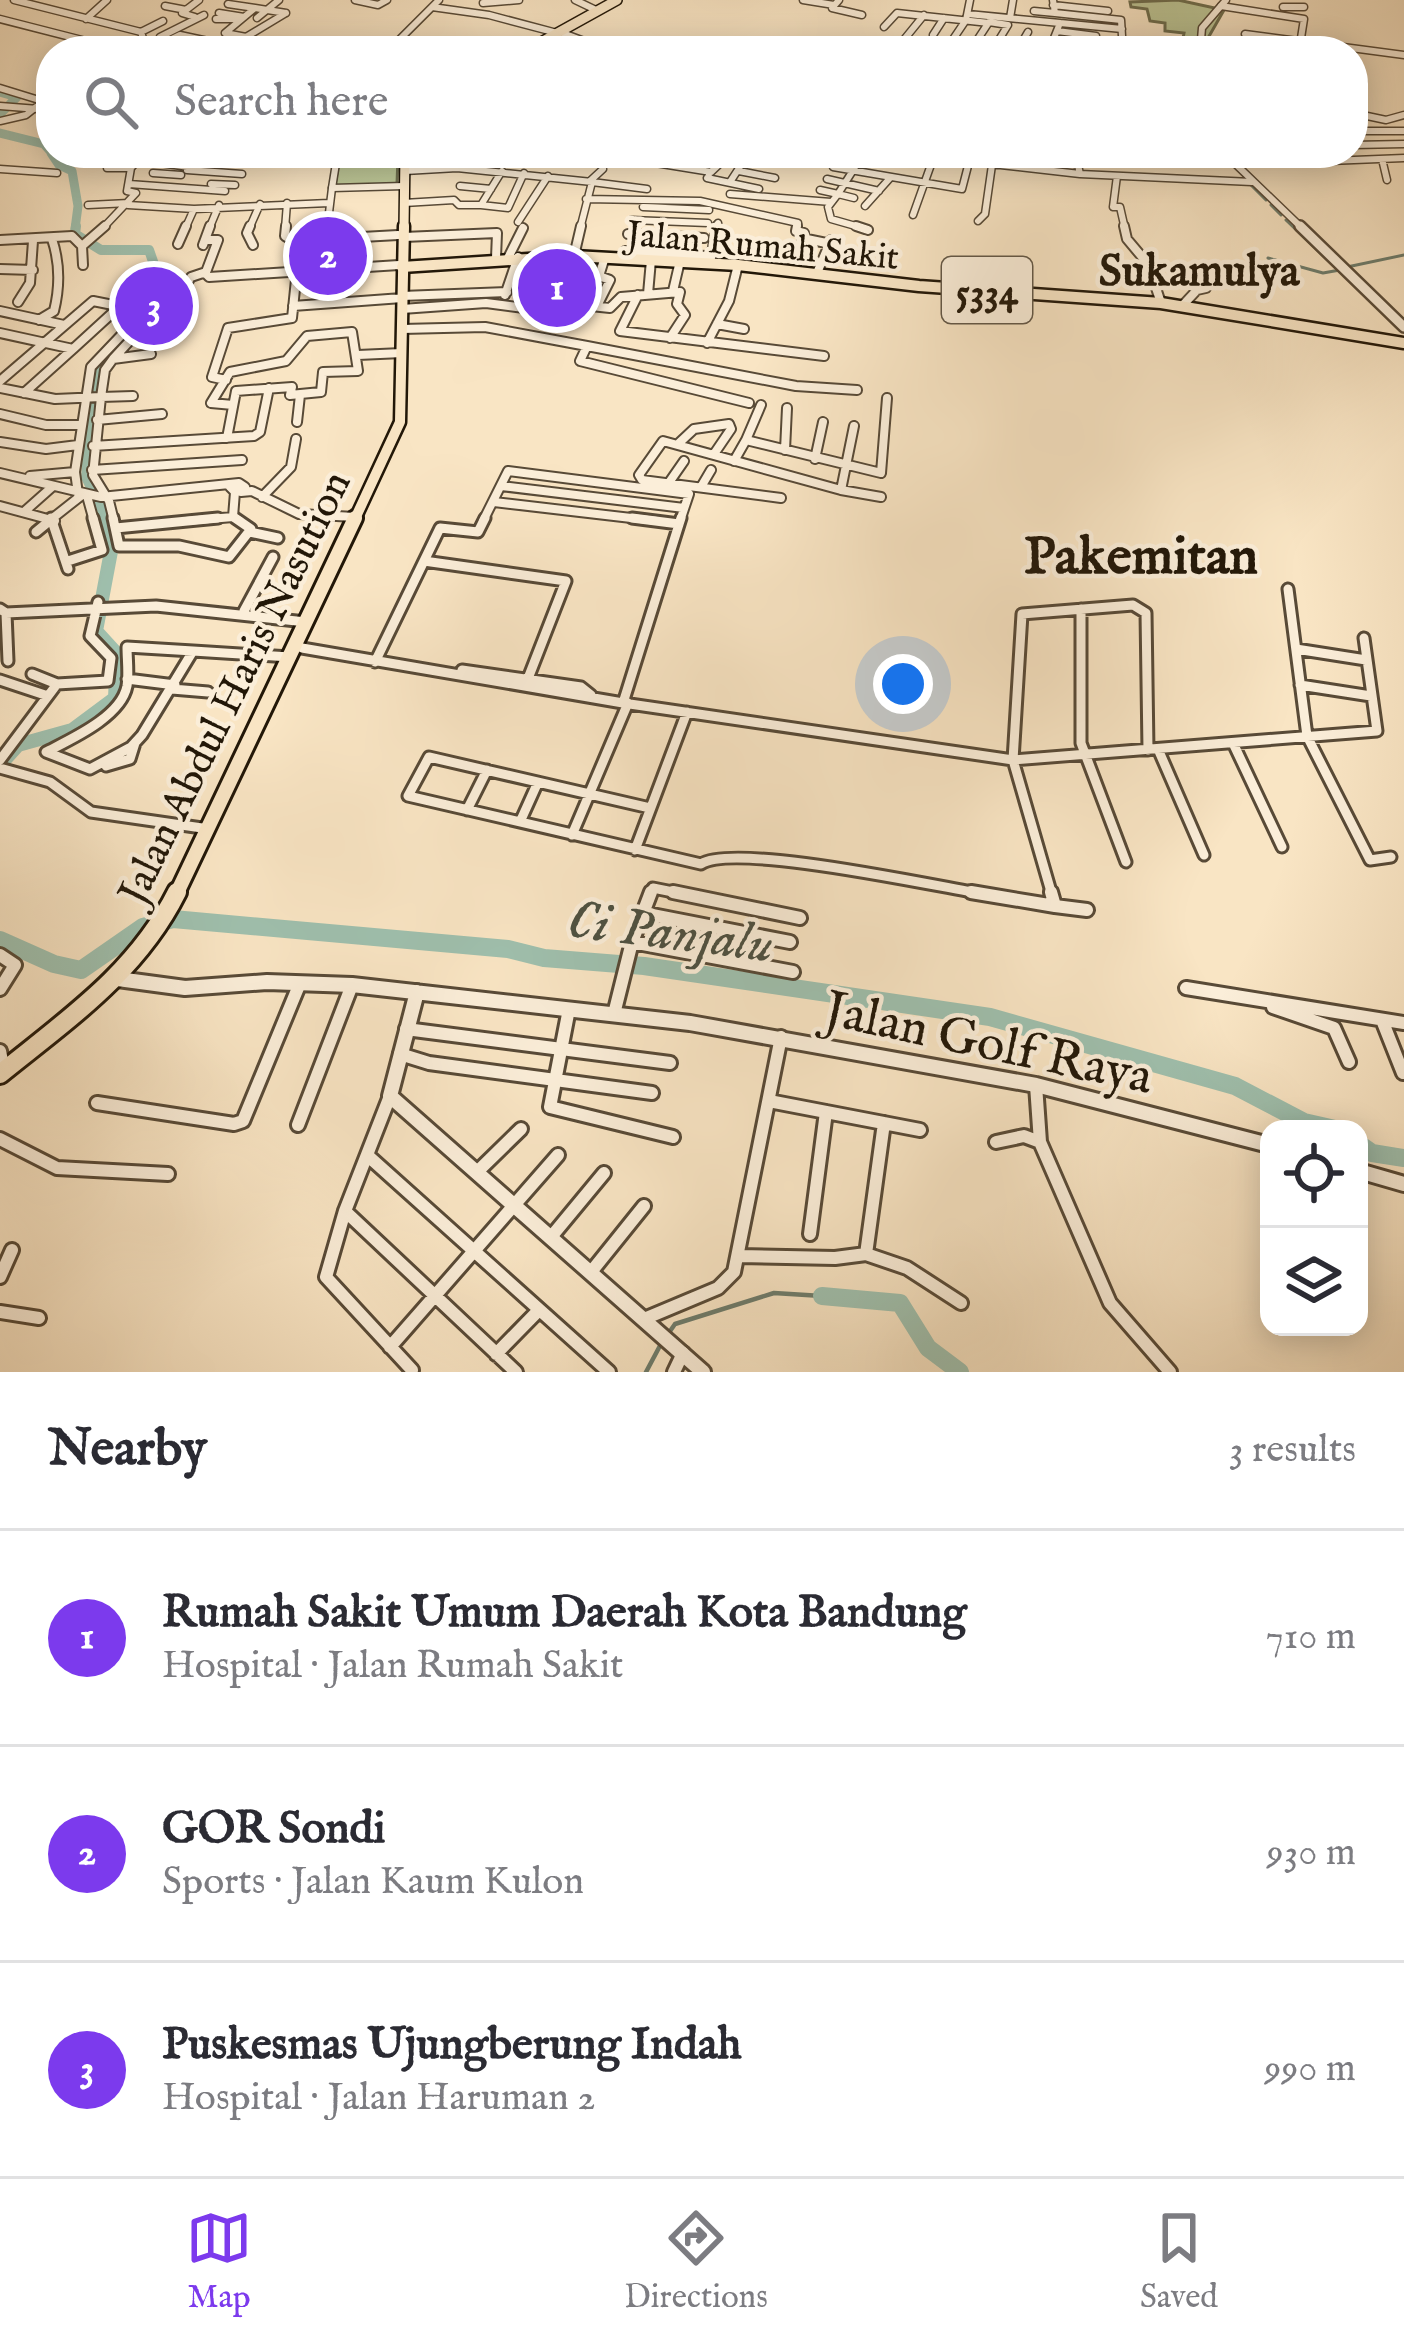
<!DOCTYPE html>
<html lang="en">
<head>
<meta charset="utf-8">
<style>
  :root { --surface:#fff; --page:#f2f2f3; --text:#2b2b33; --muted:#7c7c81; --line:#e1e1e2; --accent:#7c3aed }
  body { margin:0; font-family:"IM FELL English",serif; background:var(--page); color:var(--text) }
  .controls { position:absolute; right:36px; bottom:36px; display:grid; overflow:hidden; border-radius:24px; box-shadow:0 6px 30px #0003 }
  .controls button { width:108px; height:108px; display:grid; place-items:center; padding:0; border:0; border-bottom:3px solid var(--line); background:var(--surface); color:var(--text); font:60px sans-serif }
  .you { position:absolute; left:903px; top:684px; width:42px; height:42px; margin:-30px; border:9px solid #fff; border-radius:50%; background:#1a73e8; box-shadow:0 0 0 18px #1a73e833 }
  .badge { display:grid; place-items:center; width:78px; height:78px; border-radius:50%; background:var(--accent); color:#fff; font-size:39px; font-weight:700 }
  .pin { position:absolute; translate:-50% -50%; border:6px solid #fff; box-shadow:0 3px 12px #0006 }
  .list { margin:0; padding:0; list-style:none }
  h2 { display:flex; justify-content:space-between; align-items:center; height:156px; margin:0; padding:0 48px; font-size:51px }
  h2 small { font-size:39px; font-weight:400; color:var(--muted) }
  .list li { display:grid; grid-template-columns:78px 1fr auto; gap:36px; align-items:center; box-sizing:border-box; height:216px; padding:0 48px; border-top:3px solid var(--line) }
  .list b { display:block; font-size:45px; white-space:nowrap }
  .list p { margin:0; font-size:39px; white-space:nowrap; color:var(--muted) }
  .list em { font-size:39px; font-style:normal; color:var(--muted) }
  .icon { flex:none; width:66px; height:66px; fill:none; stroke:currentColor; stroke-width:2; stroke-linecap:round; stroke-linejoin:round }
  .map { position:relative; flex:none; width:1404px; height:1372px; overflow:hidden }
  .search { position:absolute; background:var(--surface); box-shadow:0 6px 30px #0003; left:36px; right:36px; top:36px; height:132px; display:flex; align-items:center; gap:30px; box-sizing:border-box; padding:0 42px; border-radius:48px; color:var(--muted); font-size:45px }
  .sheet { height:804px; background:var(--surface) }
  nav { display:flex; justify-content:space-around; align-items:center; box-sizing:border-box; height:168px; border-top:3px solid var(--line); background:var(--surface); font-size:33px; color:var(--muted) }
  nav a { display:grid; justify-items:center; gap:6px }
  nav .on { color:var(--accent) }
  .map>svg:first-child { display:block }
  .green { fill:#bcc595; stroke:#6f6e4e; stroke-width:3 }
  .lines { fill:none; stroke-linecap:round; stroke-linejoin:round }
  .stream-far1 { stroke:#6d7c6c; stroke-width:3 }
  .stream { stroke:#6d7c6c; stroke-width:4.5 }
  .river-far3 { stroke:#9fc0ae; stroke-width:9 }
  .river-far2 { stroke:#9fc0ae; stroke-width:10 }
  .river-far1 { stroke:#9fc0ae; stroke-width:14 }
  .river { stroke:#9fc0ae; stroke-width:18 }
  .pedestrian-casing { stroke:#584a37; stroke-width:6 }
  .minor-far3-casing { stroke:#584a37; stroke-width:9 }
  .minor-far2-casing { stroke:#584a37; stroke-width:12 }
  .minor-far1-casing { stroke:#584a37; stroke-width:15 }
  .minor-casing { stroke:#584a37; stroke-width:18 }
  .tertiary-far2-casing { stroke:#584a37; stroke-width:9 }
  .tertiary-far1-casing { stroke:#584a37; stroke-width:14 }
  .tertiary-casing { stroke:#584a37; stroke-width:20 }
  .primary-casing { stroke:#221708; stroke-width:15 }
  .trunk-far3-casing { stroke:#221708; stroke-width:12 }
  .trunk-far2-casing { stroke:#221708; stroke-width:15 }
  .trunk-far1-casing { stroke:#221708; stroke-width:20 }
  .trunk-casing { stroke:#221708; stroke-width:24 }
  .pedestrian { stroke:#fbeed9; stroke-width:3 }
  .minor-far3 { stroke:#fbeed9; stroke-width:6 }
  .minor-far2 { stroke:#fbeed9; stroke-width:8 }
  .minor-far1 { stroke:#fbeed9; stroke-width:9 }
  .minor { stroke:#fbeed9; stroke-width:12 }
  .tertiary-far2 { stroke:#fbeed9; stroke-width:6 }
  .tertiary-far1 { stroke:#fbeed9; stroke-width:9 }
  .tertiary { stroke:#fbeed9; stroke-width:14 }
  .primary { stroke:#f9e5c4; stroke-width:10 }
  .trunk-far3 { stroke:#f9e5c4; stroke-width:9 }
  .trunk-far2 { stroke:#f9e5c4; stroke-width:10 }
  .trunk-far1 { stroke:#f9e5c4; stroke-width:14 }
  .trunk { stroke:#f9e5c4; stroke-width:18 }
  .labels { text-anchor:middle; stroke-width:9; stroke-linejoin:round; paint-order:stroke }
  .far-street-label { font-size:36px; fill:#221708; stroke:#fbeed9 }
  .shield { fill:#fbeed9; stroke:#635847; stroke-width:3 }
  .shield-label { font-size:39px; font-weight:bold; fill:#221708 }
  .street-label { font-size:42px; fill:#221708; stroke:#fbeed9 }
  .far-district-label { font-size:45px; font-weight:bold; fill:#221708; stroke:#fbeed9 }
  .near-street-label { font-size:51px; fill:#221708; stroke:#fbeed9 }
  .district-label { font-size:54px; font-weight:bold; fill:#221708; stroke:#fbeed9 }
  .near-water-label { font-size:54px; font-style:italic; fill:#4e5242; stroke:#fbeed9 }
</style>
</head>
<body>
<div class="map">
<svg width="1404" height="1372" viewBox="0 0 1404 1372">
  <rect width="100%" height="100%" fill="#f9e5c4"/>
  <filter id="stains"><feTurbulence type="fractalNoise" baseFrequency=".00167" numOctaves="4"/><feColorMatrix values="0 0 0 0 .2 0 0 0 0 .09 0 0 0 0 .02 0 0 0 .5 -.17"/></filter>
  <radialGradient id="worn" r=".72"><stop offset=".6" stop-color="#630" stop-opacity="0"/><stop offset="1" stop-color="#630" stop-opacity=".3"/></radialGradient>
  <!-- green -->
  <path class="green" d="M1178,0L1224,10L1204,45L1251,51L1181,48L1184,33L1165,31V23L1150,21L1147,9L1131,7L1130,2Z
    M398,157L397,184L335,186L339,159Z"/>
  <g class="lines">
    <!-- stream-far1 -->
    <path class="stream-far1" d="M1249,183L1266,200
      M1271,205L1281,215
      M1286,220L1337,269
      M1268,258L1323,273L1340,270
      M1347,267L1404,255"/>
    <!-- stream -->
    <path class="stream" d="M668,1334L675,1324L774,1293L822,1296
      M646,1372L662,1342"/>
    <!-- river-far3 -->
    <path class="river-far3" d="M0,92L17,97L0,114
      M0,133L44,144L51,152
      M51,153L59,165L72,171L78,206L75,229"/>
    <!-- river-far2 -->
    <path class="river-far2" d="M76,226L75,234L101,250H149L157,273C140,291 133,297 141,321L99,365L92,404L86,477L107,521"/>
    <!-- river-far1 -->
    <path class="river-far1" d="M0,765L18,745L72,730L115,698L117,654L96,631L112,546L106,518"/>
    <!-- river -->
    <path class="river" d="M0,940L54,964L81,970L143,927L173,919L508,949L544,958L644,966L990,1017L1235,1086L1304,1122L1335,1129
      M1359,1144L1372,1153L1404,1158
      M822,1296L900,1303L928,1348L960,1372"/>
    <!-- pedestrian casing -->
    <g class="pedestrian-casing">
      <path id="pedestrian" d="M338,154L358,153"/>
    </g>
    <!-- minor-far3 casing -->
    <g class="minor-far3-casing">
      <path id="minor-far3" d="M14,0L141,32L147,51L180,35L231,46L286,13
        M355,0L378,5L387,0
        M575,0L598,11
        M803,0L834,5
        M839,0L832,8L862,15
        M1053,0L1055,13L1121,20L1122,36
        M483,3L519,0
        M228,4L255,8L225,33L246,37
        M1053,5L1108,11
        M165,6L186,10
        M1221,6L1304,19L1301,38
        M432,7L489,15L557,33
        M1283,7H1304
        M255,8L286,13
        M1034,11L1055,13
        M219,13L244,17
        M968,14L1060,23L1050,48
        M195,17L182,13L199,0
        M257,18L279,0
        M1010,18L1013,0
        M0,19L125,51
        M86,19L107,0
        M216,19H239
        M1060,23L1122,29
        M884,27L897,13L989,23
        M1057,31L1096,36
        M141,32L163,21
        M560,32L611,51
        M1028,32L1021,44L1071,51
        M1245,34L1404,55
        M933,35L944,18
        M160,37L204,15
        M1054,40L1101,45
        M1199,45L1251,51
        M972,48L989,22L1008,25L992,51
        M388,51L439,0
        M913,51L902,42L924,15
        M945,51L966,20L970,0
        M1353,62L1357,65L1353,66
        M1353,80L1363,82
        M0,88L39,100L40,108
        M1353,113L1386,120L1404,115
        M0,121L26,115L36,107
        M1353,131H1404
        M1353,145L1404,144
        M504,153L631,159L711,172
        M893,153L1080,174L1252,182
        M1042,154L1078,165L1080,174
        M113,159L138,160L131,168H107Z
        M1382,159L1387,180
        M138,160L189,167L204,153
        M1200,162L1230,160
        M1304,162L1404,158
        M833,167L962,189L969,162
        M690,168L702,153
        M0,169L57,173
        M187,170L242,174
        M405,171L457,168L592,182L580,229
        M739,171L775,178
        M153,173L181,175
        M709,174L731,153
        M1117,176L1113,207H1120L1125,229
        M707,178L759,189
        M827,179L879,191
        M590,181L603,169
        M592,182L647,189
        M730,182L749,153
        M129,184L225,191
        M211,184L235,185
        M460,186L491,189
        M820,190L838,194L864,153
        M730,194L831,202
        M854,198L838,194L828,207L831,219L866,229
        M586,199L700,201L798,223L796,229
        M404,203L454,200L459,205H481L502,171
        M88,205L129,203
        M128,205L194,209L329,203
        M481,205L508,208L524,173
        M865,206L890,178
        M643,207L709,210
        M913,215L933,159
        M631,220L708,223
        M978,221L985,214L992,165
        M518,222L548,176
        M102,229L136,193L127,191L131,168
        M185,229L194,209
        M209,229L219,205
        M249,229L260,204
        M285,229L287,203
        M327,229L332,188
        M717,229L718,223"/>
    </g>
    <!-- minor-far2 casing -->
    <g class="minor-far2-casing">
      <path id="minor-far2" d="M250,226L247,233L253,245
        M286,226L285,236L295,242L326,239
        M327,226L326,239L398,235
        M797,226L796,231L804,233L802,238L836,245
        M856,226L868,230
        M1124,226L1127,239L1148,264L1161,303
        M628,234L704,238
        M404,237L497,233L496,258
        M0,240L72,236L82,246L83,265
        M178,244L186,226
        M203,245L210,226
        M82,246L105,226
        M625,251L706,256
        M574,256L581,226
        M508,258L523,228
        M710,263L717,226
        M0,269L33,270
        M205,273L209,277L399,265
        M817,273L831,240
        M673,291L680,261
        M648,294L651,260
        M505,295L518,257
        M638,295L620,331L824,356
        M402,296L507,292
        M18,302L30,283L33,241
        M1183,305L1197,290L1206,288
        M293,306L402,298
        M597,306L610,280L599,276L605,257
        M402,309L486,303L570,314L591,306L610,308L621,297L680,292L677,304L685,315L670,338
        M0,311L64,325
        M39,320L54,311C60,287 60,263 52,239
        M717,324L744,329
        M402,329L485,327L587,346L580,361L749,403
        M0,333L73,349L120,306
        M707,343L729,301L738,265
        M587,346L796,386L857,390
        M358,355L402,353
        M113,359L148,321L145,296L186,285L191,277L206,272L218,240H205
        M226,380L212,377L228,328L292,318L297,270
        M0,381L93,301L128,308
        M0,388L55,399L101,397L105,370L113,359L151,354
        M24,393L73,349
        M0,414L46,425H81
        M97,420L162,414
        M297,422L300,395
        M227,438L236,391L292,387L290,395L321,392L323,372L358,371L352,332L307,336L286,361L230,372L211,403L233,405
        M746,440L761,405
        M0,442L46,449L78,445
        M678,444L694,429L729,424L731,429L714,454
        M93,446L254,436L260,432L269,388
        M785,450L787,408
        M815,459L823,422
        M734,461L746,440L881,473L887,398
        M92,470L242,460
        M0,473L101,497L239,483L245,487L235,492L230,487
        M30,476L75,472
        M668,484L684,461
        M501,486L684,508
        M701,487L711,470
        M841,490L881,497
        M235,492L233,517L240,521
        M241,492L252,491L299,514L355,517
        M78,494L75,472L91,367L130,326L129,296L141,286
        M87,496L94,521
        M262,497L291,467L296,439
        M781,498L642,480L639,475L663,441L841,490L854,426
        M494,502L657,521
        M0,506L55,521
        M25,511L52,487
        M49,521L82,495
        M114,521L109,501L93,475L101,397L133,396
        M186,521L233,517
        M483,521L508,471L689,494L680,521"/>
    </g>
    <!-- minor-far1 casing -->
    <g class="minor-far1-casing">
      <path id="minor-far1" d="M51,518L68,569
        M113,518L119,546H179L229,557L251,529L235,518
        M632,518L679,524
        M116,528L218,518
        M36,532L53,518
        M250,532L278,538
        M68,561L102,550L93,518
        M424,561L566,581L527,681
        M1288,589L1307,736L1370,860L1391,857
        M0,609L6,613L156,606L306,622
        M1081,609V743L1126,862
        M244,611L273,557
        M6,613L8,661
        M127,647L193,651L142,735L131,747L90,769L46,752C71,739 121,717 127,686C129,674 127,659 127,647Z
        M302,648L623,703L1013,760L1377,731L1364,638
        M1296,649L1366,660
        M193,651L290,657
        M375,662L440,528L478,532L485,518
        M462,670L581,687L591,695
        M32,674L57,684
        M127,679L175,685
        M0,680L48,696
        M1300,685L1371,696
        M172,689L208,692
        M623,703L681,518
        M1233,743L1282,847
        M1158,749L1204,855
        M0,760L57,684L108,681L111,658L90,636L98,602
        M106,766L130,759L135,743
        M0,768L50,782L91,812L209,829
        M650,808L429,757L408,796L701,864C735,842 939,887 989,895
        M467,810L487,770
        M520,822L538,782
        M572,835L628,703
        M635,850L687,712
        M650,895L653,888L688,895
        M1052,895L1013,760L1022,614L1133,605L1146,613L1148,750"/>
    </g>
    <!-- minor casing -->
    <g class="minor-casing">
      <path id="minor" d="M673,892L800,918
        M971,892L1055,906L1051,892
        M1055,906L1087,910
        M642,913L790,942
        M632,942L793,972
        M0,955L15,965L0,989
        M1186,988L1404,1023
        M1273,1007L1334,1028L1349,1062
        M569,1009L550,1107L673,1137
        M614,1014L632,942L651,892
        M1382,1020L1403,1073
        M406,1029L670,1063
        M0,1051L4,1071
        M400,1054L429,1063L652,1093
        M1036,1085L1040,1142L1110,1303L1170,1372
        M390,1096L345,1211L326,1277L412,1370
        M769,1101L920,1130
        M97,1103L234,1124L243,1121L300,983
        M298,1125L352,985
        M0,1139L57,1168L168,1174
        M996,1142L1024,1136L1040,1142
        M367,1155L609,1372
        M477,1172L521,1129
        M345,1211L516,1372
        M810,1234L826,1112
        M551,1237L604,1173
        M866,1254L907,1268L961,1303
        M739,1256L835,1258L866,1254L884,1123
        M591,1272L644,1206
        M0,1277L12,1250
        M0,1312L39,1318
        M644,1319L718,1288L734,1272L781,1037
        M390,1347L558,1155
        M496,1354L539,1310
        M674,1372L683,1353"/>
    </g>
    <!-- tertiary-far2 casing -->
    <g class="tertiary-far2-casing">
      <path id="tertiary-far2" d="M1200,51L1202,28L1226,0
        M0,106L51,110
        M300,153L337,157L332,188L404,186
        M1224,153L1303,229"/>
    </g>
    <!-- tertiary-far1 casing -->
    <g class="tertiary-far1-casing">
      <path id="tertiary-far1" d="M1300,226L1404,327"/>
    </g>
    <!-- tertiary casing -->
    <g class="tertiary-casing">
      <path id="tertiary" d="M118,979L185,988L267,982L352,985L690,1023L1036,1085L1269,1145
        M417,992L390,1096L703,1372
        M1359,1171L1404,1184"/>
    </g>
    <!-- primary casing -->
    <g class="primary-casing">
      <path id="primary" d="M402,267L574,256L738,265L919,286L1161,303L1404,343"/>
    </g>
    <!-- trunk-far3 casing -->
    <g class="trunk-far3-casing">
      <path id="trunk-far3" d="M525,51L617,0
        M404,229L405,153"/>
    </g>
    <!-- trunk-far2 casing -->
    <g class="trunk-far2-casing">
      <path id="trunk-far2" d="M354,521L400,422L404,226"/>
    </g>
    <!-- trunk-far1 casing -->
    <g class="trunk-far1-casing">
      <path id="trunk-far1" d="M176,895L355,518"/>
    </g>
    <!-- trunk casing -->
    <g class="trunk-casing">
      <path id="trunk" d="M0,1074C68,1019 137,972 177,892"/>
    </g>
    <!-- pedestrian -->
    <use href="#pedestrian" class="pedestrian"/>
    <!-- minor-far3 -->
    <use href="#minor-far3" class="minor-far3"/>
    <!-- minor-far2 -->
    <use href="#minor-far2" class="minor-far2"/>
    <!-- minor-far1 -->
    <use href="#minor-far1" class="minor-far1"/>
    <!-- minor -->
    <use href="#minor" class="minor"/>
    <!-- tertiary-far2 -->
    <use href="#tertiary-far2" class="tertiary-far2"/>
    <!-- tertiary-far1 -->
    <use href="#tertiary-far1" class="tertiary-far1"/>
    <!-- tertiary -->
    <use href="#tertiary" class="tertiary"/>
    <!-- primary -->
    <use href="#primary" class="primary"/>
    <!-- trunk-far3 -->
    <use href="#trunk-far3" class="trunk-far3"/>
    <!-- trunk-far2 -->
    <use href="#trunk-far2" class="trunk-far2"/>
    <!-- trunk-far1 -->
    <use href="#trunk-far1" class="trunk-far1"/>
    <!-- trunk -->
    <use href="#trunk" class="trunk"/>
  </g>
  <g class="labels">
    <!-- far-street labels -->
    <g class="far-street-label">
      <text transform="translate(763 244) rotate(5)" y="13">Jalan Rumah Sakit</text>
    </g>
    <!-- shield labels -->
    <rect class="shield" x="942" y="257" width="90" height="66" rx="9"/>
    <g class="shield-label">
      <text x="987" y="304">5334</text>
    </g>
    <!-- street labels -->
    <g class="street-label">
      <text transform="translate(233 687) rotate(-64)" y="15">Jalan Abdul Haris Nasution</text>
    </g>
    <!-- far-district labels -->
    <g class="far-district-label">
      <text x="1199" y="285">Sukamulya</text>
    </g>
    <!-- near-street labels -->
    <g class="near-street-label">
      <text transform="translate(989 1041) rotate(12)" y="18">Jalan Golf Raya</text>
    </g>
    <!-- district labels -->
    <g class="district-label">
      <text x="1141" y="573">Pakemitan</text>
    </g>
    <!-- near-water labels -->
    <g class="near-water-label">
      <text transform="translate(671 930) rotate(7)" y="19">Ci Panjalu</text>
    </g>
  </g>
  <rect width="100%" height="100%" filter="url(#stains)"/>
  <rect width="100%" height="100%" fill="url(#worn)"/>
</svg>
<div class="controls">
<button><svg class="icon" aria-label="locate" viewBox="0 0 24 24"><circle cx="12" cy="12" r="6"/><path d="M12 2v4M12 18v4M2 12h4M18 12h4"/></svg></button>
<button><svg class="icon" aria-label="layers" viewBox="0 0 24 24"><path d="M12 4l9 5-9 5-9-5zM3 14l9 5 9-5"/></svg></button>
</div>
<div class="you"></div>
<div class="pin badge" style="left:557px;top:288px">1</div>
<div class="pin badge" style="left:328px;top:256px">2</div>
<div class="pin badge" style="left:154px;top:306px">3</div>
<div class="search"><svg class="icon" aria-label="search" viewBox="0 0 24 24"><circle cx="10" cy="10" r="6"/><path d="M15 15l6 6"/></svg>Search here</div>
</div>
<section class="sheet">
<h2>Nearby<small>3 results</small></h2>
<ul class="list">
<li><span class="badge">1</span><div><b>Rumah Sakit Umum Daerah Kota Bandung</b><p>Hospital · Jalan Rumah Sakit</p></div><em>710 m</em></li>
<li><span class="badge">2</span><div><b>GOR Sondi</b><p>Sports · Jalan Kaum Kulon</p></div><em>930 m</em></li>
<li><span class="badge">3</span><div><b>Puskesmas Ujungberung Indah</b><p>Hospital · Jalan Haruman 2</p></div><em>990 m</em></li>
</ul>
</section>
<nav>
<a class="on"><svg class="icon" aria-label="map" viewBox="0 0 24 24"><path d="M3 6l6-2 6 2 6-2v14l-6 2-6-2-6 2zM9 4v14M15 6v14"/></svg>Map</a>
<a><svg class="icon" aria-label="directions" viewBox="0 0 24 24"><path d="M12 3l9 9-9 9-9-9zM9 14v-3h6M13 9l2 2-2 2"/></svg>Directions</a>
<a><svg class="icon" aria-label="saved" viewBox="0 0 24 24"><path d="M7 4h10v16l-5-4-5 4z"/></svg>Saved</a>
</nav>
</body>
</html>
